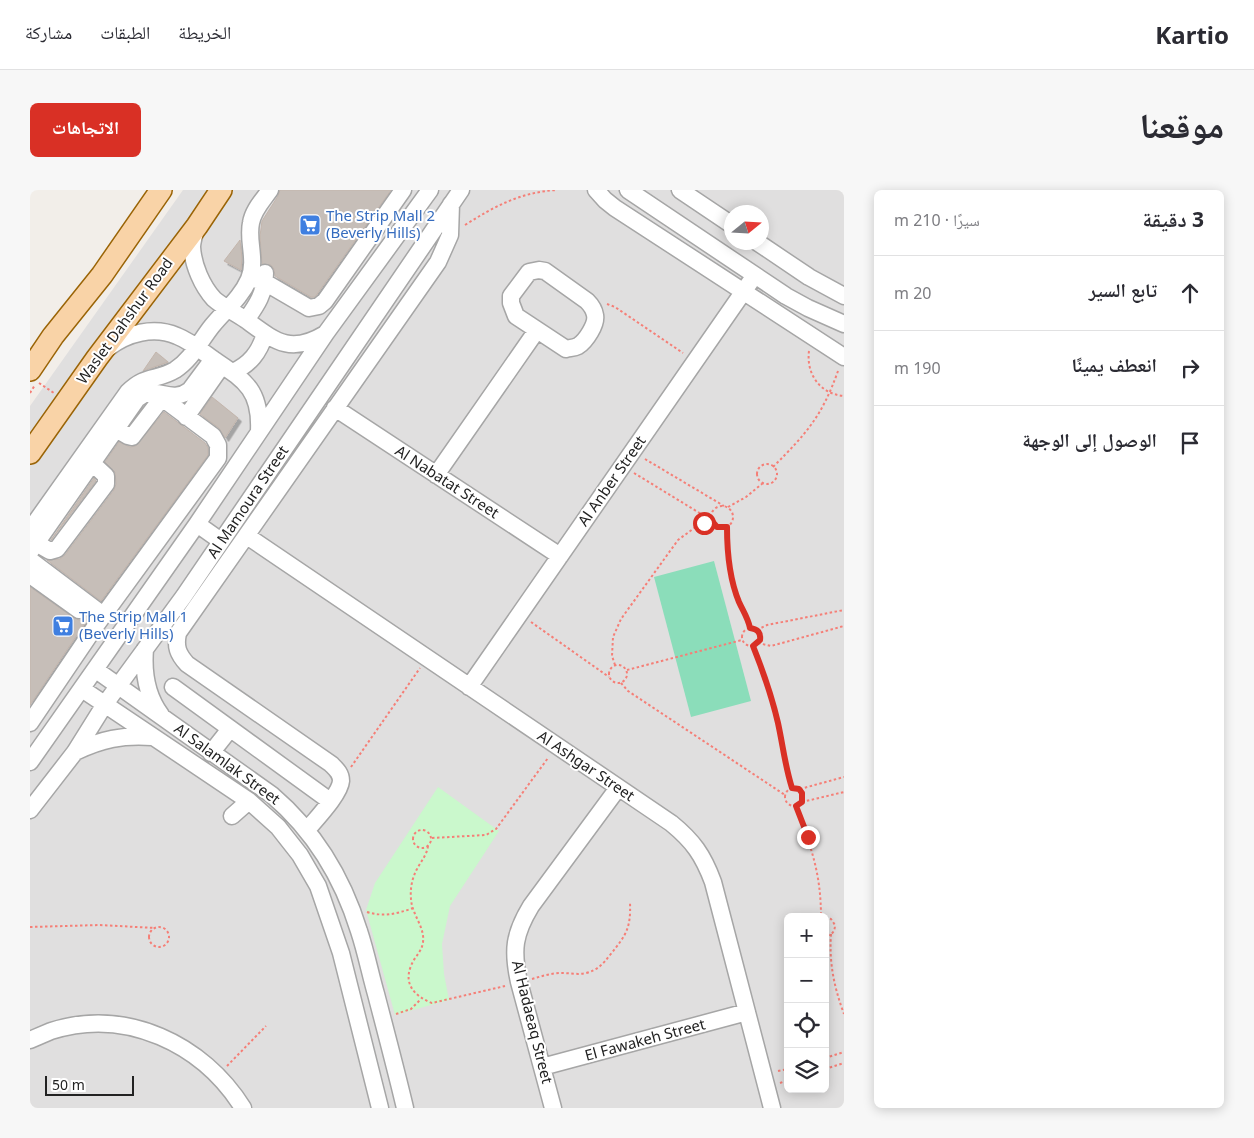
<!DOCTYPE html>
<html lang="ar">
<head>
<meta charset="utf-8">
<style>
  :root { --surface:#fff; --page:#f7f7f7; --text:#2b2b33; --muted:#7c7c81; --line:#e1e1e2; --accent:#d93025 }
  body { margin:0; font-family:"Noto Sans","Noto Naskh Arabic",sans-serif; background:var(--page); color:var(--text); direction:rtl }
  .controls { position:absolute; right:15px; bottom:15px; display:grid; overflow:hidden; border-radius:8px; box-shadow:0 2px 12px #0003 }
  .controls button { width:45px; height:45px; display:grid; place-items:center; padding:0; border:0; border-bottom:1px solid var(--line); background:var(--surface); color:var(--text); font:25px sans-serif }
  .compass { position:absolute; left:694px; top:15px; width:45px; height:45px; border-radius:50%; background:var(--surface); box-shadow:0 2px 12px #0003; rotate:72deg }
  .scale { position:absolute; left:15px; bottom:12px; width:89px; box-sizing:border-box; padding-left:5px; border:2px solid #222; border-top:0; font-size:14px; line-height:18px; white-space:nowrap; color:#222; -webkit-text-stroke:4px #fff; paint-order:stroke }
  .stop { position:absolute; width:15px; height:15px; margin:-11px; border:4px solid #d93025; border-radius:50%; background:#fff }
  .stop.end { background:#d93025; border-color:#fff; box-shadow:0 1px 5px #0008 }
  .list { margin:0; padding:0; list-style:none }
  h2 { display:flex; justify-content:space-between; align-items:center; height:65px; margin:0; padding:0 20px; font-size:21px }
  h2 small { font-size:16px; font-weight:400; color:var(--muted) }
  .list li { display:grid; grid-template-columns:32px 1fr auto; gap:15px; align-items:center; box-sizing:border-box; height:75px; padding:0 20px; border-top:1px solid var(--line) }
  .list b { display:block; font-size:19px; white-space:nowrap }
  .list em { font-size:16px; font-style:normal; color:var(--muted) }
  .icon { flex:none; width:28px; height:28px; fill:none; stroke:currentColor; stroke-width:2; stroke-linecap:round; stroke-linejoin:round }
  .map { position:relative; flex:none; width:814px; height:918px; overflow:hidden; direction:ltr; border-radius:8px }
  header { display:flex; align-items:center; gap:30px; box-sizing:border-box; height:70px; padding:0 25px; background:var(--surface); border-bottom:1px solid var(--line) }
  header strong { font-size:24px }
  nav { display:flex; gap:28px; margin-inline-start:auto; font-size:18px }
  .intro { display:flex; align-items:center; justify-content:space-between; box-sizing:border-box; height:120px; padding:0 30px }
  h1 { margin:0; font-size:35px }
  .button { padding:12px 22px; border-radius:8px; background:var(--accent); color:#fff; font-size:18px; font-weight:700 }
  main { display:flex; gap:30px; padding:0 30px }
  aside { flex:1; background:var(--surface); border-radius:8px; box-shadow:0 2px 12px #0003 }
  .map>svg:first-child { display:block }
  .residential { fill:#e0dfdf; fill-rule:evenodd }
  .park { fill:#caf8cc }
  .pitch { fill:#8bddba }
  .building { fill:#c6beb8; stroke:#c3b5ac; filter:url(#shadow) }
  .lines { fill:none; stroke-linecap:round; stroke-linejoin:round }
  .minor-casing { stroke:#a6a6a6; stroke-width:19 }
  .major-casing { stroke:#9a6406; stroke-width:24 }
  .path { stroke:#f57f77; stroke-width:2; stroke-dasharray:2.5 2.5; stroke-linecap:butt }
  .minor { stroke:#fff; stroke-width:16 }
  .major { stroke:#f9d3a7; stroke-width:21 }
  .route { stroke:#d93025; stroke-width:6 }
  .labels { text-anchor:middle; stroke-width:4; stroke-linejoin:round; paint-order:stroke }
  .shop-label { font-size:15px; fill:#366cbe; stroke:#fff; text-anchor:start }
  .street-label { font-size:15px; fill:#222; stroke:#fff }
</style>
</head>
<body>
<header>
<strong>Kartio</strong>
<nav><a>الخريطة</a><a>الطبقات</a><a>مشاركة</a></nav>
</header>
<div class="intro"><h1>موقعنا</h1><a class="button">الاتجاهات</a></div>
<main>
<aside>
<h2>3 دقيقة<small>سيرًا · 210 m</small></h2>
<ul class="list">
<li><svg class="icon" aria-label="ahead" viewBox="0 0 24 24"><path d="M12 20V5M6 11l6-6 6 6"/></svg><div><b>تابع السير</b></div><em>20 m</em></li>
<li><svg class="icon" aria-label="right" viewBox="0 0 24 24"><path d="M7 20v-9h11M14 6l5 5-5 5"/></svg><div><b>انعطف يمينًا</b></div><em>190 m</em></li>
<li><svg class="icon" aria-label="arrive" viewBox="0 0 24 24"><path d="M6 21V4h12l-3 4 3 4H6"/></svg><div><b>الوصول إلى الوجهة</b></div></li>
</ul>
</aside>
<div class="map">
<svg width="814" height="918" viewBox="0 0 814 918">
  <defs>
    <filter id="shadow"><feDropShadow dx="3.5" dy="3.5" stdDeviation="0" flood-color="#0004"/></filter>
  </defs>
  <rect width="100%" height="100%" fill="#f2eee9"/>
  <!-- residential -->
  <path class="residential" d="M153,0H814V918H0V216ZM702,22H732V52H702ZM758,727H795V899H758Z"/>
  <!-- park -->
  <path class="park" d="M408,597L469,641L420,716L412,754L414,784L419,810L365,825L336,720L345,693Z"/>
  <!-- pitch -->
  <path class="pitch" d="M684,371L721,511L661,527L624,387Z"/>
  <!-- building -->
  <path class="building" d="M250,0H361L285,107H281L245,86L244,79L241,75L232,74L230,46L232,31L248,6Z
    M210,50L212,68L211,80L194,71Z
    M126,162L138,172L113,181Z
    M182,207L208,228L195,248L189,238L170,224Z
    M134,222L175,253L178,258V265L71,411L17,370L30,369L35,365L84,300L86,294L85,282L75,272L89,252L100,257L106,256Z
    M64,288L66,291L21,350Z
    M0,397L44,428L49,430L54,429L57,426L59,427L0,515Z"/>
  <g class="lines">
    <!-- minor casing -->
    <g class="minor-casing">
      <path id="minor" d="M566,0L575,10L585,18L814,167
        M598,0L756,106L778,118L814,134
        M650,0L702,35
        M166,38C165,44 162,51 162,57C163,75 172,96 184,109C193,117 206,123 216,130C245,151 260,165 295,144
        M727,52L779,87L814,106
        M509,80L515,81L557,111C561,115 564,119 565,125C567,134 556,151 548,156C544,158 540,158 536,159L486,126L481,113V106L499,82Z
        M220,89L231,90L279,118L289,116L295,111L373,0
        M216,130C227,115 235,103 235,83
        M78,158C97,143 124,136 147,146C160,151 172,161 183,169C214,190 231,199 229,241
        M203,182C220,174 229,163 235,144
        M305,218L530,366
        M156,227L191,177
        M86,239L98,246L102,247L132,208
        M406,285L507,140
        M167,334L191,351
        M0,340L98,202C116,184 127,191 145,180C162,169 170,151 182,136C194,121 211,108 219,89C227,70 217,51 221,33C223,20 233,10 240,0
        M217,346L641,633C663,651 673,665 683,692L742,918
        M6,353L20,361L27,359L76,294V286L62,273
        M0,362L107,209C126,192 139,216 160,200L183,169
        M0,370L73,425
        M0,385L49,420
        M115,459C113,483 116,505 131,525
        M66,480L242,605C284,641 313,689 329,741C336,762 340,783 346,804C356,842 366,880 375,918
        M143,497L300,611
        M439,497L725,85
        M52,499L219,611L248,637L270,665L288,696L311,763L350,918
        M0,533L67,434L188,268V255L183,246L124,202
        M45,562C72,549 92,545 122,547
        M181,563L200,539
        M0,572L167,334L296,143L400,0
        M0,620L45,562L75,514L154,406L431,0
        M202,626L219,611
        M277,640C286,629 310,604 311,591C311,583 306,579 301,574L157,474C148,464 145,457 148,443L408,72L420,45L421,14
        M0,850C7,847 14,844 21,841C96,817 173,854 213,918
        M512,877L717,822
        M523,918L489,792C482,760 484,744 501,716L588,598"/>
    </g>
    <!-- major casing -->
    <g class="major-casing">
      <path id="major" d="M0,180L23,146L72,85L131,0
        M0,263L67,168L167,36L191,0"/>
    </g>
    <!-- path -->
    <path class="path" d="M435,35C465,16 491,2 527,0
      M577,114L585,117L653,163
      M779,161C776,184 790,204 814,206
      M9,193L24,203
      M0,203L5,195
      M615,269L694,316
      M727 284a10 10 0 1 1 20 0a10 10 0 1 1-20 0Z
      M743,277C777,243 792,226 808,181
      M604,283L681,330
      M681 327a11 11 0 1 1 22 0a11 11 0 1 1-22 0Z
      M698,317L716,307L733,293
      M697,337C697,362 699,389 709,412C713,421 718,428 720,438
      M501,432L579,487
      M712 447a9 9 0 1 1 18 0a9 9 0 1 1-18 0Z
      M727,440L737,435L814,420
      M728,453L741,456L814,436
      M723,456C733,481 742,507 748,533C753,556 754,575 762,598
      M579 484a9 9 0 1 1 18 0a9 9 0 1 1-18 0Z
      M585,475L582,466L583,447L591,429L648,350L667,336L681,330
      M597,480L712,450
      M591,493L598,501L755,605
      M321,577L390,478
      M755 607a9 9 0 1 1 18 0a9 9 0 1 1-18 0Z
      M770,599L814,587
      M772,612L814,602
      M766,616C781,657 791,683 791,727
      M383 649a9 9 0 1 1 18 0a9 9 0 1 1-18 0Z
      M402,648L456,645L466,639L518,568
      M398,656C397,665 391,671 387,679C382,688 380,699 381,709C382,725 395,737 393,752C392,762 384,767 381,776C373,795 386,807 402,813L475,796
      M337,722C353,727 367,724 383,718
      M795,728L801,729L805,735C805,741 802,746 795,745
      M0,737L70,735L125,738
      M119 747a10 10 0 1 1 20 0a10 10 0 1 1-20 0Z
      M801,744C799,773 804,797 814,824
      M502,789C512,786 522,783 532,783C540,783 548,785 556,783C568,780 573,774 580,765C596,745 601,739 600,712
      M366,824L381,819L391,809
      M795,868L814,862
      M197,876L236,836
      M795,879L814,873
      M748,881L758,879
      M750,893L758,890"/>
    <!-- minor -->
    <use href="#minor" class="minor"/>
    <!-- major -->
    <use href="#major" class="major"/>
  </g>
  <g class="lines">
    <!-- route -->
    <path class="route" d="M674,333L681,330L687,337H697C697,362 699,388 709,412C713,421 718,428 720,438C728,439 731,443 730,450L723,456C733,481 742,507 748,533C753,556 755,576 762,598L769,599L772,603V612L766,616L778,647"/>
  </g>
  <!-- icons -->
  <defs>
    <g id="supermarket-square" transform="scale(1.125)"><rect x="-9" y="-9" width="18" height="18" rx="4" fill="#3f7fe0" stroke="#fff"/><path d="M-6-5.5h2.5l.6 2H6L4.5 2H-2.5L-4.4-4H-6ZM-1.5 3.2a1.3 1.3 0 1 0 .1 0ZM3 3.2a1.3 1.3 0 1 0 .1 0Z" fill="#fff"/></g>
  </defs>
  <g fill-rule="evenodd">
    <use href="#supermarket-square" x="280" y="35"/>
    <use href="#supermarket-square" x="33" y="436"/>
  </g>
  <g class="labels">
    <!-- shop labels -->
    <g class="shop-label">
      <text x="296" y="31">The Strip Mall 2<tspan x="296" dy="17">(Beverly Hills)</tspan></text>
      <text x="49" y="432">The Strip Mall 1<tspan x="49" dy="17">(Beverly Hills)</tspan></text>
    </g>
    <!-- street labels -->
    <g class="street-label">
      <text transform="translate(95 131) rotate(-54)" y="5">Waslet Dahshur Road</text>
      <text transform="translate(582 291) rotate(-55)" y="5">Al Anber Street</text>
      <text transform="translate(417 292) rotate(33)" y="5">Al Nabatat Street</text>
      <text transform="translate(218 312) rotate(-56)" y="5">Al Mamoura Street</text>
      <text transform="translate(197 574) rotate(36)" y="5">Al Salamlak Street</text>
      <text transform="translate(556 576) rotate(34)" y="5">Al Ashgar Street</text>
      <text transform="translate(502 832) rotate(76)" y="5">Al Hadaeaq Street</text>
      <text transform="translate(615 850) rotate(-15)" y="5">El Fawakeh Street</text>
    </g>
  </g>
</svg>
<div class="controls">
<button>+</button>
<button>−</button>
<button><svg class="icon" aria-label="locate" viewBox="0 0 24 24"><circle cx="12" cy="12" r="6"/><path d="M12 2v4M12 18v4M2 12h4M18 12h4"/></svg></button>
<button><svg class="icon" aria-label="layers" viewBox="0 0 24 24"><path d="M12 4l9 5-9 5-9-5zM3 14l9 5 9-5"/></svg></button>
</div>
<svg class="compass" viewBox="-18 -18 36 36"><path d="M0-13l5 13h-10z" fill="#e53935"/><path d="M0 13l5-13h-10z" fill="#7c7c81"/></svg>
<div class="scale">50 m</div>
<div class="stop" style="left:674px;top:333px"></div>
<div class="stop end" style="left:778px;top:647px"></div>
</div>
</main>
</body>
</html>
